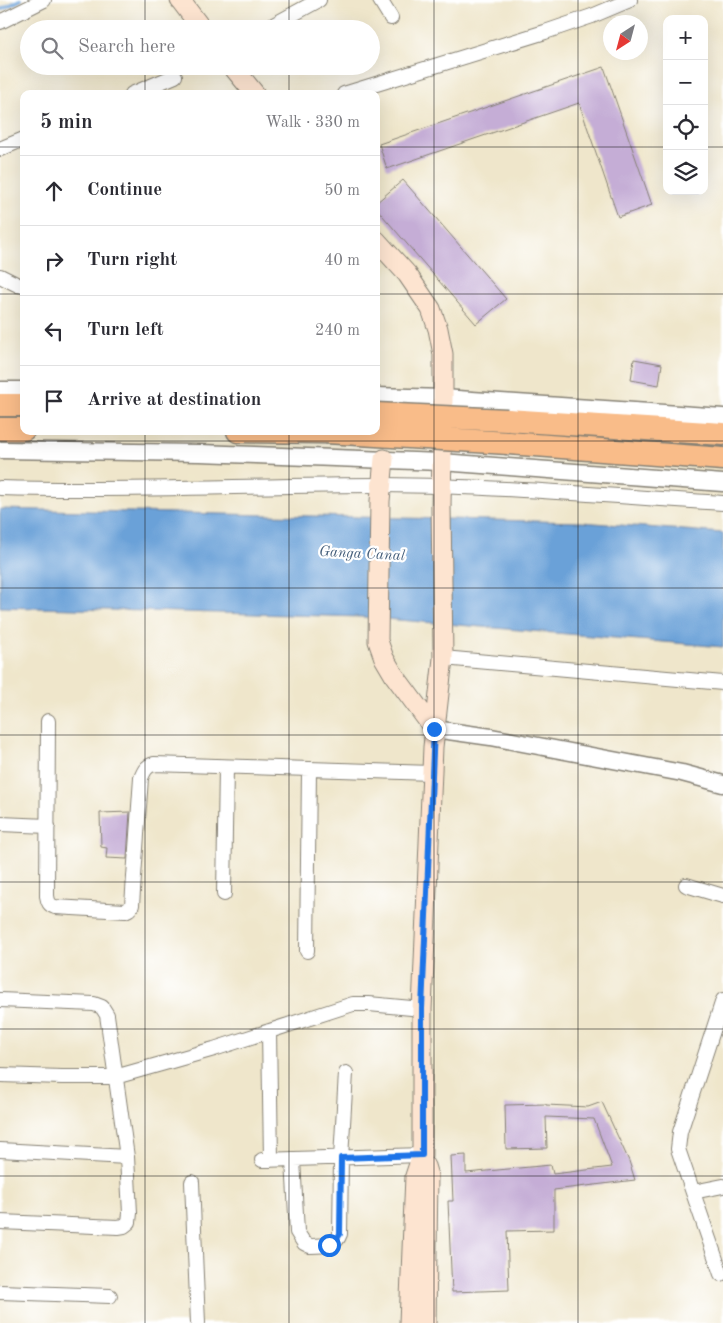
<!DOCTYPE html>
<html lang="en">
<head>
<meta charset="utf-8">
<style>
  :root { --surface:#fff; --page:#f7f7f7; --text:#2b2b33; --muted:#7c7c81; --line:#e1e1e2 }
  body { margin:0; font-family:"Old Standard TT",serif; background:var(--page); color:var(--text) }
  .controls { position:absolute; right:15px; top:15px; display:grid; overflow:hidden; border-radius:10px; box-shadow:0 5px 20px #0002 }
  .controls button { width:45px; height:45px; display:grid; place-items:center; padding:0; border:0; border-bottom:1px solid var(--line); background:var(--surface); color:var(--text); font:25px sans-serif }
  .compass { position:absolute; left:603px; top:15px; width:45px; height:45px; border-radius:50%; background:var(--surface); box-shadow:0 5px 20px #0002; rotate:216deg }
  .stop { position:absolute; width:15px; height:15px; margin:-11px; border:4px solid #1a73e8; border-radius:50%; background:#fff }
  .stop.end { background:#1a73e8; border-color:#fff; box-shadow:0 1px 5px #0008 }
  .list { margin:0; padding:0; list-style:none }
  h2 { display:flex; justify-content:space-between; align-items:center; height:65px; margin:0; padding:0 20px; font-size:21px }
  h2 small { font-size:16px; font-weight:400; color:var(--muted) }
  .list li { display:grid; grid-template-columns:32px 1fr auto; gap:15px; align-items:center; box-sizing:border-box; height:70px; padding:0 20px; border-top:1px solid var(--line) }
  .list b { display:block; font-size:19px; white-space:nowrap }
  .list em { font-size:16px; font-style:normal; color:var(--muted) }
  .icon { flex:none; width:28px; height:28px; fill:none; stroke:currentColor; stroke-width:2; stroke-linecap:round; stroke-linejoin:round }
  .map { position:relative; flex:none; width:723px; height:1323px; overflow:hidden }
  .search { position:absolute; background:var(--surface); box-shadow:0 5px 20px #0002; left:20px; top:20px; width:360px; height:55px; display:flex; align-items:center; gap:12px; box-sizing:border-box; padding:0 18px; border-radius:28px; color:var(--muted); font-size:19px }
  .panel { position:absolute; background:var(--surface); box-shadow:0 5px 20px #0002; left:20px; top:90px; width:360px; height:345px; border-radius:10px }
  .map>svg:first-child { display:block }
  .water { fill:#6ba1d8; stroke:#445e7a }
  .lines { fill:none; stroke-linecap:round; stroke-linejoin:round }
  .stream { stroke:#6ba1d8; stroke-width:4 }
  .building { fill:#c5add6 }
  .minor-casing { stroke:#868174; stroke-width:16 }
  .tertiary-casing { stroke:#868174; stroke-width:19 }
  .secondary-casing { stroke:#868174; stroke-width:21 }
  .trunk-casing { stroke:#868174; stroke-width:25 }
  .minor { stroke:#fff; stroke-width:14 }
  .tertiary { stroke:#fff; stroke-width:16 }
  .secondary { stroke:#fde4d0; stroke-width:19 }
  .trunk { stroke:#f9bc89; stroke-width:22 }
  .trunk-bridge-casing { stroke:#868174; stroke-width:25; stroke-linecap:butt }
  .trunk-bridge { stroke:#f9bc89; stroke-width:22 }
  .route { stroke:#1a73e8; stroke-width:6 }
  .grid { fill:none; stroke:#1c1c1c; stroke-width:1; stroke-opacity:0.55 }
  .labels { text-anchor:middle; stroke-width:4.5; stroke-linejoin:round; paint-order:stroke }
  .water-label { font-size:15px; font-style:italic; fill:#445e7a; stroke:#fff }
</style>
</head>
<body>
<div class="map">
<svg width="723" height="1323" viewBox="0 0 723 1323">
  <rect width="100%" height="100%" fill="#fff"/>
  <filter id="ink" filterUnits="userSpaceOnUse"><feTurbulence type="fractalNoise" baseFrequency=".02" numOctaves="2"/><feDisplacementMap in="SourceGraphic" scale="10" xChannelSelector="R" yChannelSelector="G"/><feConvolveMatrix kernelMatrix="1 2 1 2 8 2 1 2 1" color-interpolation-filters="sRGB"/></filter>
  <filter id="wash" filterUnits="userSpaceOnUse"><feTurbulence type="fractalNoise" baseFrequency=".0096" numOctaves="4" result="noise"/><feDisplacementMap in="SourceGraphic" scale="20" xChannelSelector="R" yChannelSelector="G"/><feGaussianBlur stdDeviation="1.12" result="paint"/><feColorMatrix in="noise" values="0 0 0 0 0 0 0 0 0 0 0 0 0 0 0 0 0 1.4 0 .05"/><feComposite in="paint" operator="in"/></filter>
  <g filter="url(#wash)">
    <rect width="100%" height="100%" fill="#efe6cb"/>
    <!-- water -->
    <path class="water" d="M0,509L582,522L723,533V647L362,617L0,607Z"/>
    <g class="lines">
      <!-- stream -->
      <path class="stream" d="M0,10L20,0"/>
    </g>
    <g id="blocks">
      <!-- building -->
      <path class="building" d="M604,67L652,205L618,217L579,103L387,169L379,144Z
        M403,180L506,299L476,324L376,208V203Z
        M634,359L662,364L659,385L631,380Z
        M130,812L127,859L106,858L107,848L101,847L100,813Z
        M602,1102L629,1161L635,1180L554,1190V1230L507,1231L509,1290L452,1292L448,1201H453L451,1156L466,1155V1173L551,1165L553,1174L612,1167L594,1119L546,1117L547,1148L506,1149L505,1105L546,1104V1105L588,1107Z"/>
    </g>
  </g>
  <g filter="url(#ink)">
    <use href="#blocks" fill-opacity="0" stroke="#868174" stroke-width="1"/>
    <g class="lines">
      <!-- minor casing -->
      <g class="minor-casing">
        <path id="minor" d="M380,0L391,18
          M0,22L44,0
          M266,29L319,0
          M132,94L175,76
          M344,94L545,32L592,16L630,0
          M0,149L24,139
          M0,276L18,285L24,286
          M0,488C128,492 255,485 383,485C496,486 610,496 723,503
          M443,658L723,683
          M48,721L47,896C48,902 49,905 55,907L125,911L129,909L132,905L141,778C144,771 146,766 154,764L432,773
          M0,824L48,826
          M686,885L723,896
          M224,894L226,767
          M307,951L309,770
          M0,1000L94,1004L102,1007L107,1015L127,1157L130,1213L129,1222L124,1226L118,1227L0,1222
          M269,1031L271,1160
          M0,1075L62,1077H115L214,1049L353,1004H369L422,1009
          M0,1150L127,1157
          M262,1160L422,1155
          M293,1160L297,1232L304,1243L310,1246C322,1245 335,1248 340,1234L341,1158L346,1073
          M192,1182L198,1323
          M693,1192L723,1186
          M721,1274L678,1149L680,1132L723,1000
          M0,1292L110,1296"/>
      </g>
      <!-- tertiary casing -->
      <g class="tertiary-casing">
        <path id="tertiary" d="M0,390H24
          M376,396L443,398L723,417
          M0,450L200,453L441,462L723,483
          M434,729L491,737L682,773L723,784"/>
      </g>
      <!-- secondary casing -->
      <g class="secondary-casing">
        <path id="secondary" d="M180,0L202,29
          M232,66L255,94
          M376,240L407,274L431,309L438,329L443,354V398L441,506L443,658L433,747L422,1009V1155L415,1176L409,1323
          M384,459L380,501L378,641L384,658L394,675L434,729
          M425,1166L428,1176L426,1323"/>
      </g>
      <!-- trunk casing -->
      <g class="trunk-casing">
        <path id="trunk" d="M0,405H24
          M507,420L723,434
          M0,429H24
          M238,431L326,432
          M508,443L723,459"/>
      </g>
      <!-- minor -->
      <use href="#minor" class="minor"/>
      <!-- tertiary -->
      <use href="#tertiary" class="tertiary"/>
      <!-- secondary -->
      <use href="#secondary" class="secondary"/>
      <!-- trunk -->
      <use href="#trunk" class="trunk"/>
      <!-- trunk-bridge casing -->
      <g class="trunk-bridge-casing">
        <path id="trunk-bridge" d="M376,414L507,420
          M326,432L508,443"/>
      </g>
      <!-- trunk-bridge -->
      <use href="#trunk-bridge" class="trunk-bridge"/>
    </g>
  </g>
  <g class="lines" filter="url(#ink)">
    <!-- route -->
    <path class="route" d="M329,1245L334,1243L340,1234L341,1158L422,1155V1009L434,729"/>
  </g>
  <!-- grid -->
  <path class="grid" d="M145,0V29M289,0V29M434,0V1323M578,0V1323M145,66V94M289,66V94M0,147H24M376,147H667M704,147H723M0,294H24M376,294H723M145,431V1323M289,431V1323M0,441H723M0,588H723M0,735H723M0,882H723M0,1029H723M0,1176H723"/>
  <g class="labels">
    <!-- water labels -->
    <g class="water-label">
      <text transform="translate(362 553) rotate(3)" y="5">Ganga Canal</text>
    </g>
  </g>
</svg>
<div class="controls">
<button>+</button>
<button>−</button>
<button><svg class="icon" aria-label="locate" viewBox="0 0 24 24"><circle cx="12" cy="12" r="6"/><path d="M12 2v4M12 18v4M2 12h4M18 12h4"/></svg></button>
<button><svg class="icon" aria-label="layers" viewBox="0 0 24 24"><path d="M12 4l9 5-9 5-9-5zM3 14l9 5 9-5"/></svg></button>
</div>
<svg class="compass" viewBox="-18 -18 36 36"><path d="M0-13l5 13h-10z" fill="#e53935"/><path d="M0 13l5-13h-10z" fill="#7c7c81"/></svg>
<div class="stop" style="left:329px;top:1245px"></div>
<div class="stop end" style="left:434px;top:729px"></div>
<div class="search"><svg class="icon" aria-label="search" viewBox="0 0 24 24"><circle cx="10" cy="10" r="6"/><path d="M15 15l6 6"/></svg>Search here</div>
<section class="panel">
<h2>5 min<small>Walk · 330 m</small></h2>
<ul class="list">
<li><svg class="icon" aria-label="ahead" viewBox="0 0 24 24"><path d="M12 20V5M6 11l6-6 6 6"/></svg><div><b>Continue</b></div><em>50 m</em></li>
<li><svg class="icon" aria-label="right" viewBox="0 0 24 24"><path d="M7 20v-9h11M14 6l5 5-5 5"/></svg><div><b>Turn right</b></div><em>40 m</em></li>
<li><svg class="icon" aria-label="left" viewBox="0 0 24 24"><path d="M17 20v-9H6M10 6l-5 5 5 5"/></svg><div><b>Turn left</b></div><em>240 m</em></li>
<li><svg class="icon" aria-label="arrive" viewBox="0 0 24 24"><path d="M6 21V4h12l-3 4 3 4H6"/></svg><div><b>Arrive at destination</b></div></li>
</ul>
</section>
</div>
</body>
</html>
